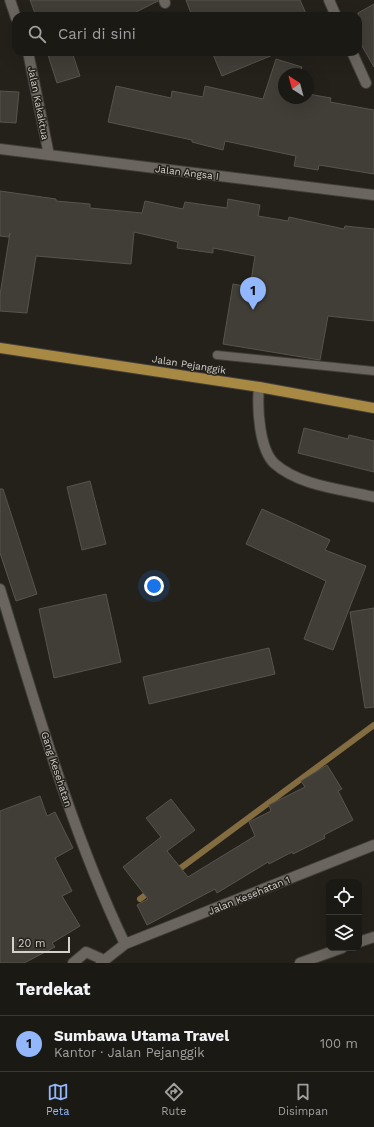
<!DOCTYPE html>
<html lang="id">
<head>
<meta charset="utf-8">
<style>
  :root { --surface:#1b1914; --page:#282622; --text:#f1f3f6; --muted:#a0a0a0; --line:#393834; --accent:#93b7fd }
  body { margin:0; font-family:"Work Sans",sans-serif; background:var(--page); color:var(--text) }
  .controls { position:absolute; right:12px; bottom:12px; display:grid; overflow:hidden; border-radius:8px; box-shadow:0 4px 16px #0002 }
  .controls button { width:36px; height:36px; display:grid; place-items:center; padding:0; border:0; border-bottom:1px solid var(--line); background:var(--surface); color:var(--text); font:20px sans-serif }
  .compass { position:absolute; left:278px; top:68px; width:36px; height:36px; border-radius:50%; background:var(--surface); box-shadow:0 4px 16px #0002; rotate:324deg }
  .scale { position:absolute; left:12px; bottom:10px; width:58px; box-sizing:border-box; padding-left:4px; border:2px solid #d4d1cd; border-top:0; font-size:11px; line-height:14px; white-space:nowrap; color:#d4d1cd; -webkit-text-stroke:3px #24211b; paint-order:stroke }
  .you { position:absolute; left:154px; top:586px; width:14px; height:14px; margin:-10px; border:3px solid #fff; border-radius:50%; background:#1a73e8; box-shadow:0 0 0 6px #1a73e833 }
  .badge { display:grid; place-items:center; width:26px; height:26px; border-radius:50%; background:var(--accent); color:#111; font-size:13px; font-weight:700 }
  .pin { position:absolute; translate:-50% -33px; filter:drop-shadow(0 1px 2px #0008) }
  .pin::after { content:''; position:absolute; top:21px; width:14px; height:12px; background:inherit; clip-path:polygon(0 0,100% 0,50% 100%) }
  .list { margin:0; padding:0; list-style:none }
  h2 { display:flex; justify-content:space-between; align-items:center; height:52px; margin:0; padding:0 16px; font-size:17px }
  h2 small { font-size:13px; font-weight:400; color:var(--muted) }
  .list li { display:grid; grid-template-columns:26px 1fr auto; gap:12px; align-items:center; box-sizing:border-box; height:56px; padding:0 16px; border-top:1px solid var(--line) }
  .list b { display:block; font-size:15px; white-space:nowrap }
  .list p { margin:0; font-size:13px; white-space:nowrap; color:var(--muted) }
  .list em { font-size:13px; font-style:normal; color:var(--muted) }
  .icon { flex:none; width:22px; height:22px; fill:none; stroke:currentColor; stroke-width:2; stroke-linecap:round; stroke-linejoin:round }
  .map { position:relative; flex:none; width:374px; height:963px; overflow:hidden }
  .search { position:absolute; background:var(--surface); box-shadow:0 4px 16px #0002; left:12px; right:12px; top:12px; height:44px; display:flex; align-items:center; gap:10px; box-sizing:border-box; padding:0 14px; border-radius:12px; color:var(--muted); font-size:15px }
  .sheet { height:108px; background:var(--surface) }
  nav { display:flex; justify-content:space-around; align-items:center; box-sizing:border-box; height:56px; border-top:1px solid var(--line); background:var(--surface); font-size:11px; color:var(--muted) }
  nav a { display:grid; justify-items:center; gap:2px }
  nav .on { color:var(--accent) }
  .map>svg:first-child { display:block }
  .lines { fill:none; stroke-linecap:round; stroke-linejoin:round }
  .stream { stroke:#826c40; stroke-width:6 }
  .building { fill:#413d37; stroke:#57544d }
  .service-casing { stroke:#413e3a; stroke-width:10 }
  .minor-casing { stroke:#413e3a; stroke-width:12 }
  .tertiary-casing { stroke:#413e3a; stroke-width:12 }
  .primary-casing { stroke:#413e3a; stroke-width:12 }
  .service { stroke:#6a665f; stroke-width:8 }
  .minor { stroke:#6a665f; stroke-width:10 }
  .tertiary { stroke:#6a665f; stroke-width:10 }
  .primary { stroke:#a88943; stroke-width:10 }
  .labels { text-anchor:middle; stroke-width:3; stroke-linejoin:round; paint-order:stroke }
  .street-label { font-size:10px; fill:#d4d1cd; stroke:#24211b }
</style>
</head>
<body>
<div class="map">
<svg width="374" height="963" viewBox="0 0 374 963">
  <rect width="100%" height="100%" fill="#24211b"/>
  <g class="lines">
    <!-- stream -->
    <path class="stream" d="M174,873L374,725
      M140,899L151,891"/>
  </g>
  <!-- building -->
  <path class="building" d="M30,0H158V1L136,12L138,16H36Z
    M186,0H300L307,16H192Z
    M374,4V67L358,39V13Z
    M47,52H72L80,76L57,83Z
    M212,52H280L222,76Z
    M276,59L302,67L300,74H284V98H308V94L331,98L330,102L374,110V174L319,165L318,170L294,166L296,156L225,141L223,150L192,142V140L108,122L116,86L171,98L172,91L203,97L205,86L263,99Z
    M0,91L19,92L16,123L0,122Z
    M0,191L56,199V201L90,204V208L142,213L145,201L183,209L185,202L227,208L228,199L260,205L258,216L288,221L289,217L344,229L345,226L374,229V321L328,316L320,360L223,344L233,284L250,287L255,256L213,248V253L177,248L178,242L134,232L131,264L36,256L27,313L0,311V295L10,233L9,237L0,236Z
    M304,428L348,439L349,435L374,441V472L298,453Z
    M90,481L106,544L82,550L67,487Z
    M0,489H3L37,594L16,601L0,553Z
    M262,509L330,540L325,550L366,566L333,650L304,639L326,581L246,544Z
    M106,594L121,662L54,678L39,609Z
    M374,608V707L365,708L350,612Z
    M269,648L275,674L149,704L143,677Z
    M327,765L342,789L338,791L353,820L324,835L325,838L293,854L292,852L269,864L268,862L217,893L215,889L147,925L137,905L148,899L123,867L161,837L146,818L171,799L195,830L167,851L188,877L255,836L249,822L271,811L269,805L305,787L301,781Z
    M40,796L47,816L55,812L73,848L55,858L72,891L62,896L80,926L52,943L55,947L24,963H0V811Z"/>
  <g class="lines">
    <!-- service casing -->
    <g class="service-casing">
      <path id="service" d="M217,355L374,371"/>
    </g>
    <!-- minor casing -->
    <g class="minor-casing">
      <path id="minor" d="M10,0L16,18
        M164,0L165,3
        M329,0L336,16
        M28,52L49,155
        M352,52L366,83
        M0,149L374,195
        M0,589C37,709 71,831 125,944
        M359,942L374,937
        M73,963L86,952L104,960
        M101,963L125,944L374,845
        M300,963L342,948"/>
    </g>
    <!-- tertiary casing -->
    <g class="tertiary-casing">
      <path id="tertiary" d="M259,387C257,407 259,450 275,464C300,486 342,489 374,497"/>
    </g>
    <!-- primary casing -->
    <g class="primary-casing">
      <path id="primary" d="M0,348L259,387L374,408"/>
    </g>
    <!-- service -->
    <use href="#service" class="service"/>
    <!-- minor -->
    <use href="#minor" class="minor"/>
    <!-- tertiary -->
    <use href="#tertiary" class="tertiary"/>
    <!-- primary -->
    <use href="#primary" class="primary"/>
  </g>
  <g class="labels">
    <!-- street labels -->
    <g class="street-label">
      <text transform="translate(39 103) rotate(79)" y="4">Jalan Kakaktua</text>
      <text transform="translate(187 172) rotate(7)" y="4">Jalan Angsa I</text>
      <text transform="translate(189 364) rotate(9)" y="4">Jalan Pejanggik</text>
      <text transform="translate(57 769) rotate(72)" y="4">Gang Kesehatan</text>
      <text transform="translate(249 895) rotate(-22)" y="4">Jalan Kesehatan 1</text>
    </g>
  </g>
</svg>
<div class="controls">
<button><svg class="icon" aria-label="locate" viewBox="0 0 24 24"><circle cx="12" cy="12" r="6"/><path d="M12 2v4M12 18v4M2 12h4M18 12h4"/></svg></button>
<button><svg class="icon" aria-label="layers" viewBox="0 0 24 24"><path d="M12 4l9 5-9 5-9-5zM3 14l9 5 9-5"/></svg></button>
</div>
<svg class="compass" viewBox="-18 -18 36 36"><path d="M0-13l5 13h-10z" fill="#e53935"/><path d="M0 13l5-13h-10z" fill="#a0a0a0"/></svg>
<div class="scale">20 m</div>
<div class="you"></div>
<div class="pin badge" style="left:253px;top:310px">1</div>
<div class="search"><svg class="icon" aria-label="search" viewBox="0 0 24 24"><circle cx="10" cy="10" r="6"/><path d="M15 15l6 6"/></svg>Cari di sini</div>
</div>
<section class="sheet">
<h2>Terdekat<small></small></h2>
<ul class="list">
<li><span class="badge">1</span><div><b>Sumbawa Utama Travel</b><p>Kantor · Jalan Pejanggik</p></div><em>100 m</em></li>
</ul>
</section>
<nav>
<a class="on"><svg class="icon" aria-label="map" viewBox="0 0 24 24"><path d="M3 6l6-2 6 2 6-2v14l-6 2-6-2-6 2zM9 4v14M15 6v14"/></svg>Peta</a>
<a><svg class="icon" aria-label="directions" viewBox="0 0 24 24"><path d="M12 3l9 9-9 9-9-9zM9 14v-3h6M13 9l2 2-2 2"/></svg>Rute</a>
<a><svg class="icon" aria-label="saved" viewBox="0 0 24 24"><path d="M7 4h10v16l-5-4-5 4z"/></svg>Disimpan</a>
</nav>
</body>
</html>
